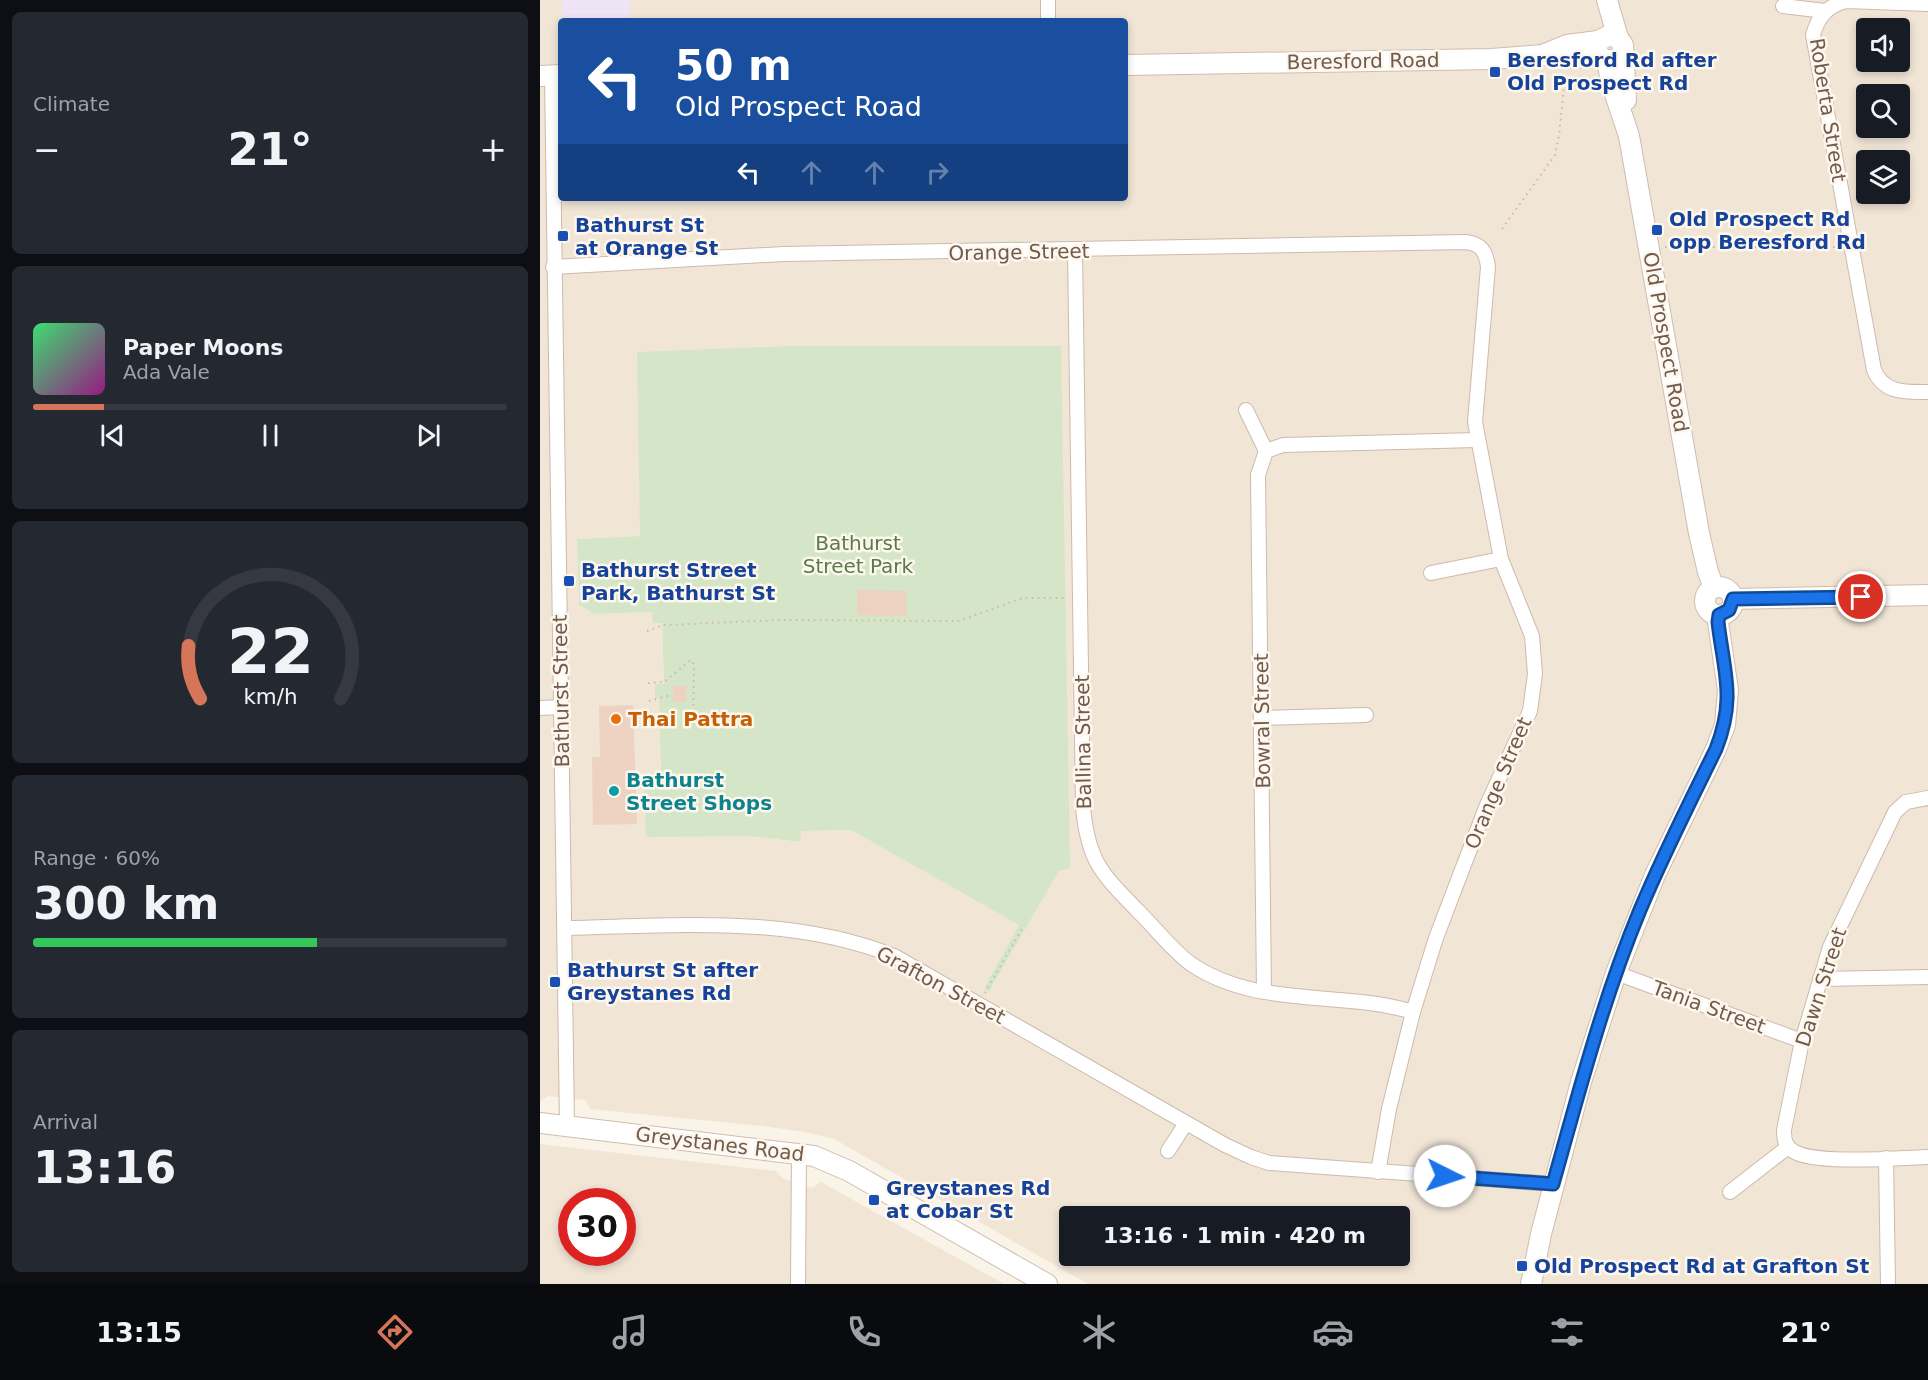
<!DOCTYPE html>
<html lang="en">
<head>
<meta charset="utf-8">
<style>
  :root { --surface:#171b24; --page:#242831; --text:#f1f3f6; --muted:#9ea1a6; --line:#363941; --accent:#d77559 }
  body { margin:0; font-family:"DejaVu Sans",sans-serif; background:var(--page); color:var(--text); height:100vh; display:flex; flex-direction:column; font-size:22px; white-space:nowrap }
  * { box-sizing:border-box; margin:0 }
  p { font-size:20px; color:var(--muted) }
  .icon { flex:none; width:33px; height:33px; fill:none; stroke:currentColor; stroke-width:2; stroke-linecap:round; stroke-linejoin:round }
  .map { position:relative; flex:1; overflow:hidden }
  .sheet { display:flex; flex-direction:column; gap:12px; padding:12px; background:#0d0f14; width:540px }
  .sheet>* { flex:none }
  .hud { position:absolute; left:18px; top:18px; width:570px; height:183px; border-radius:6px; box-shadow:0 3px 9px #0003; background:#1a4fa0; color:#fff; overflow:hidden }
  .controls { position:absolute; left:1316px; top:18px; display:grid; gap:12px }
  .controls a { display:grid; place-items:center; width:54px; height:54px; border-radius:6px; background:var(--surface); box-shadow:0 3px 9px #0003; font-size:30px }
  .speed { position:absolute; left:18px; top:1188px; display:flex; gap:12px; font-size:30px; font-weight:700; text-align:center }
  .speed>* { display:grid; place-content:center; width:78px; height:78px; border-radius:50%; background:var(--surface); box-shadow:0 3px 9px #0003; line-height:1 }
  .speed .limit { border:9px solid #d22; background:#fff; color:#111 }
  .pin { position:absolute; display:grid; place-items:center; width:51px; height:51px; color:#fff; margin:-26px; border:3px solid #fff; border-radius:50%; box-shadow:0 2px 6px #0007 }
  .me { position:absolute; width:66px; margin:-33px; rotate:94deg; stroke-linejoin:round; filter:drop-shadow(0 0 4px #0008) }
  .turn { display:flex; align-items:center; gap:21px; height:126px; padding:0 18px; font-size:27px }
  .turn .icon { width:78px; height:78px; stroke-width:2.5 }
  .turn b { display:block; font-size:42px; line-height:51px }
  .lanes { display:flex; align-items:center; height:57px; padding:0 18px; background:#0003; justify-content:center; gap:30px; direction:ltr }
  .lanes .off { opacity:.35 }
  .big { font-size:45px; font-weight:600; line-height:1.1 }
  .sheet .widget { flex:1; display:flex; flex-direction:column; justify-content:center; gap:9px; min-width:0; padding:0 21px; border-radius:9px; background:var(--page) }
  .sheet .dial { align-items:center; gap:0 }
  .dial svg { height:156px; overflow:visible; fill:none; stroke:var(--line); stroke-width:7; stroke-linecap:round; text-anchor:middle }
  .dial text { fill:var(--text); stroke:none }
  .song { display:flex; align-items:center; gap:18px }
  .cover { width:72px; height:72px; border-radius:9px; background:linear-gradient(135deg,hsl(140 70% 55%),hsl(310 70% 35%)) }
  .played { height:6px; border-radius:3px; background:linear-gradient(90deg,var(--accent) 15%,var(--line) 15%) }
  .keys { display:flex; justify-content:space-around; direction:ltr }
  .heat { display:flex; justify-content:space-between; align-items:center; font-size:33px; direction:ltr }
  .charge { height:9px; border-radius:4px; background:linear-gradient(90deg,#34c759 60%,var(--line) 0) }
  .trip { position:absolute; left:519px; top:1206px; width:351px; height:60px; border-radius:6px; background:var(--surface); box-shadow:0 3px 9px #0003; font-weight:600; line-height:60px; text-align:center }
  .tab-bar { display:flex; height:96px; justify-content:space-around; align-items:center; background:#090b0e; color:var(--muted) }
  .tab-bar .icon { width:42px; height:42px }
  .tab-bar .current { color:var(--accent) }
  .tab-bar b { font-size:27px; color:var(--text) }
  main { display:flex; flex:1; min-height:0 }
  .map>svg:first-child { display:block }
  .residential { fill:#f1e5d6; fill-rule:evenodd }
  .education { fill:#efe4f6 }
  .green { fill:#d4e6c7 }
  .building { fill:#edd2c1 }
  .lines { fill:none; stroke-linecap:round; stroke-linejoin:round }
  .street-casing { stroke:#cbbbae; stroke-width:16 }
  .secondary-casing { stroke:#cfbdaf; stroke-width:22 }
  .path { stroke:#d1b6a5; stroke-width:2; stroke-dasharray:1.5 4.5; stroke-linecap:butt }
  .street { stroke:#fff; stroke-width:14 }
  .secondary { stroke:#fff; stroke-width:20 }
  .route-casing { stroke:#114b97; stroke-width:15 }
  .route { stroke:#1a73e8; stroke-width:10 }
  .transit-dot { fill:#1a4fb4; stroke:#fdf7ed; stroke-width:2 }
  .food-dot { fill:#e8710a; stroke:#fdf7ed; stroke-width:2 }
  .culture-dot { fill:#0f9aa8; stroke:#fdf7ed; stroke-width:2 }
  .labels { text-anchor:middle; dominant-baseline:central; stroke-width:5; stroke-linejoin:round; paint-order:stroke }
  .transit-label { font-size:20px; font-weight:bold; fill:#164399; stroke:#fdf7ed; text-anchor:start }
  .street-label { font-size:20px; fill:#715a4e; stroke:#fdf7ed }
  .park-label { font-size:20px; fill:#597b4a; stroke:#fdf7ed }
  .food-label { font-size:20px; font-weight:bold; fill:#c56008; stroke:#fdf7ed; text-anchor:start }
  .culture-label { font-size:20px; font-weight:bold; fill:#0d838f; stroke:#fdf7ed; text-anchor:start }
</style>
</head>
<body>
<main>
<section class="sheet">
<div class="widget"><p>Climate</p>
<div class="heat"><a>−</a><b class="big">21°</b><a>+</a></div>
</div>
<div class="widget">
<div class="song"><i class="cover"></i><div><b>Paper Moons</b><p>Ada Vale</p></div></div>
<div class="played"></div>
<div class="keys"><svg class="icon" aria-label="previous" viewBox="0 0 24 24"><path d="M18 5L8 12l10 7zM5 5v14"/></svg><svg class="icon" aria-label="pause" viewBox="0 0 24 24"><path d="M8 5v14M16 5v14"/></svg><svg class="icon" aria-label="next" viewBox="0 0 24 24"><path d="M6 5l10 7-10 7zM19 5v14"/></svg></div>
</div>
<div class="widget dial"><svg viewBox="0 0 100 80">
<path d="M14 69A42 42 0 1 1 86 69"/>
<path d="M14 69A42 42 0 0 1 8 42" stroke="#d77559"/>
<text x="50" y="56" font-size="32" font-weight="700">22</text>
<text x="50" y="72" font-size="11">km/h</text>
</svg></div>
<div class="widget"><p>Range · 60%</p><b class="big">300 km</b><div class="charge"></div></div>
<div class="widget"><p>Arrival</p><b class="big">13:16</b></div>
</section>
<div class="map">
<svg width="1388" height="1284" viewBox="0 0 1388 1284">
  <rect width="100%" height="100%" fill="#faf3e7"/>
  <g class="residential">
    <path d="M0 0H22L21 198H585V21H90V0H1388V1284H548L294 1139 265 1132 223 1126 50 1109 45 1100 8 1096 0 1101ZM1326 28H1359V62H1326ZM1326 94H1359V128H1326ZM1326 160H1359V194H1326ZM100 536 519 871 450 991 444 987 479 925 311 830 260 831 259 842 208 836 104 774 121 773 119 698 115 697V685L124 684 122 623 112 612 55 614 39 605 37 539ZM530 1216H860V1256H530Z"/>
    <path d="M0 1144 236 1171 242 1178 272 1188 281 1182 464 1284H0ZM32 1202H82V1252H32Z"/>
  </g>
  <rect class="education" x="22" y="0" width="68" height="21"/>
  <path class="green" d="M251 346H521L530 868 519 871 449 992 444 988 479 925 311 830 261 831 260 842 208 836 106 837 104 774 121 773 119 698H115V684H124L122 623H113L112 612 55 614 39 605 37 539 100 536 97 352Z"/>
  <g class="building">
    <path d="M317 590 366 591V616L317 615Z"/>
    <path d="M133 686H146V702H132Z"/>
    <path d="M93 705 97 824 53 825 52 757H60L59 706Z"/>
  </g>
  <g class="lines">
    <g class="street-casing">
      <g id="street">
        <path d="M508 0V21"/>
        <path d="M1388 4 1306 1C1287 6 1278 17 1273 35L1334 370C1344 394 1366 392 1388 392"/>
        <path d="M1243 6 1285 11"/>
        <path d="M12 76 27 1126"/>
        <path d="M535 251 543 807C548 862 562 874 599 912 616 929 632 950 651 964 717 1009 800 990 873 1012"/>
        <path d="M13 267 243 254 926 242C941 244 946 251 948 267L935 422 961 559 992 636 995 674 990 711 947 805 920 875 896 938 873 1012 849 1109 838 1172"/>
        <path d="M706 410 726 451"/>
        <path d="M891 573 961 559"/>
        <path d="M0 708 22 707"/>
        <path d="M722 718 826 715"/>
        <path d="M1388 798 1366 802 1355 812 1290 947 1262 1041 1244 1130C1244 1139 1245 1146 1253 1151 1274 1165 1359 1158 1388 1157"/>
        <path d="M24 928C134 926 252 914 356 957L685 1145 711 1157 729 1163 1013 1184"/>
        <path d="M1076 973 1262 1041"/>
        <path d="M1280 979 1388 977"/>
        <path d="M724 992 718 475 726 451 743 445 937 440"/>
        <path d="M628 1151 646 1123"/>
        <path d="M1346 1158 1348 1284"/>
        <path d="M1190 1192 1248 1147"/>
        <path d="M258 1284 259 1152"/>
      </g>
    </g>
    <g class="secondary-casing">
      <g id="secondary">
        <path d="M1067 0 1078 38"/>
        <path d="M1005 54 1027 45 1058 41"/>
        <path d="M1082 54 1076 60H1063L1056 50 1058 41 1070 35 1078 38 1083 45 1086 100"/>
        <path d="M1067 62 1072 85 1089 136 1159 533 1168 572 1174 588"/>
        <path d="M585 65 952 59 1003 55 1027 58 1060 57"/>
        <path d="M0 76 21 75"/>
        <circle cx="1179" cy="601" r="14"/>
        <path d="M1193 599 1388 595"/>
        <path d="M0 1123 274 1156 309 1171 507 1284"/>
        <path d="M991 1284 1001 1234 1041 1082 1076 973 1115 875 1176 749 1185 725 1188 690 1178 622 1179 615"/>
      </g>
    </g>
    <g class="path">
      <path d="M962 229 1015 155 1019 136 1025 76"/>
      <path d="M1125 247H1297"/>
      <path d="M107 631 123 625 241 620 419 621 482 598H526"/>
      <path d="M108 683 124 682 151 660 154 665 153 727"/>
      <path d="M109 701 131 695"/>
      <path d="M445 993 484 925"/>
    </g>
    <use href="#street" class="street"/>
    <use href="#secondary" class="secondary"/>
  </g>
  <g class="lines">
    <g class="route-casing">
      <path id="route" d="M905 1176 1013 1184C1039 1092 1063 999 1100 910 1123 855 1150 802 1176 749 1196 698 1184 673 1178 622L1179 615 1189 610 1193 599 1321 597"/>
    </g>
    <use href="#route" class="route"/>
  </g>
  <g class="transit-dot">
    <rect x="949" y="66" width="12" height="12" rx="3"/>
    <rect x="1111" y="224" width="12" height="12" rx="3"/>
    <rect x="17" y="230" width="12" height="12" rx="3"/>
    <rect x="23" y="575" width="12" height="12" rx="3"/>
    <rect x="9" y="976" width="12" height="12" rx="3"/>
    <rect x="328" y="1194" width="12" height="12" rx="3"/>
    <rect x="976" y="1260" width="12" height="12" rx="3"/>
  </g>
  <circle class="food-dot" cx="76" cy="719" r="6"/>
  <circle class="culture-dot" cx="74" cy="791" r="6"/>
  <g class="labels">
    <g class="transit-label">
      <text x="967" y="60">Beresford Rd after<tspan x="967" dy="23">Old Prospect Rd</tspan></text>
      <text x="1129" y="219">Old Prospect Rd<tspan x="1129" dy="23">opp Beresford Rd</tspan></text>
      <text x="35" y="225">Bathurst St<tspan x="35" dy="23">at Orange St</tspan></text>
      <text x="41" y="570">Bathurst Street<tspan x="41" dy="23">Park, Bathurst St</tspan></text>
      <text x="27" y="970">Bathurst St after<tspan x="27" dy="23">Greystanes Rd</tspan></text>
      <text x="346" y="1188">Greystanes Rd<tspan x="346" dy="23">at Cobar St</tspan></text>
      <text x="994" y="1266">Old Prospect Rd at Grafton St</text>
    </g>
    <g class="street-label">
      <text transform="translate(823 61) rotate(-1)">Beresford Road</text>
      <text transform="translate(1288 110) rotate(81)">Roberta Street</text>
      <text transform="translate(479 252) rotate(-1)">Orange Street</text>
      <text transform="translate(1126 342) rotate(80)">Old Prospect Road</text>
      <text transform="translate(21 691) rotate(-91)">Bathurst Street</text>
      <text transform="translate(722 721) rotate(-91)">Bowral Street</text>
      <text transform="translate(543 742) rotate(-91)">Ballina Street</text>
      <text transform="translate(958 783) rotate(-67)">Orange Street</text>
      <text transform="translate(401 985) rotate(28)">Grafton Street</text>
      <text transform="translate(1281 987) rotate(-72)">Dawn Street</text>
      <text transform="translate(1169 1007) rotate(20)">Tania Street</text>
      <text transform="translate(180 1144) rotate(7)">Greystanes Road</text>
    </g>
    <g class="park-label">
      <text x="318" y="543">Bathurst<tspan x="318" dy="23">Street Park</tspan></text>
    </g>
    <g class="food-label">
      <text x="88" y="719">Thai Pattra</text>
    </g>
    <g class="culture-label">
      <text x="86" y="780">Bathurst<tspan x="86" dy="23">Street Shops</tspan></text>
    </g>
  </g>
</svg>
<div class="controls">
<a><svg class="icon" aria-label="sound" viewBox="0 0 24 24"><path d="M4 9h4l5-4v14l-5-4H4zM17 9q2 3 0 6"/></svg></a>
<a><svg class="icon" aria-label="search" viewBox="0 0 24 24"><circle cx="10" cy="10" r="6"/><path d="M15 15l6 6"/></svg></a>
<a><svg class="icon" aria-label="layers" viewBox="0 0 24 24"><path d="M12 4l9 5-9 5-9-5zM3 14l9 5 9-5"/></svg></a>
</div>
<div class="speed"><div class="limit">30</div></div>
<div class="pin" style="left:1321px;top:597px;background:#d93025"><svg class="icon" aria-label="arrive" viewBox="0 0 24 24"><path d="M6 21V4h12l-3 4 3 4H6"/></svg></div>
<svg class="me" style="left:905px;top:1176px" viewBox="-20 -20 40 40"><circle r="19" fill="#fff"/><path d="M0-13L10 11 0 6-10 11z" fill="#1a73e8"/></svg>
<div class="trip">13:16 · 1 min · 420 m</div>
<div class="hud">
<div class="turn"><svg class="icon" aria-label="left" viewBox="0 0 24 24"><path d="M17 20v-9H6M10 6l-5 5 5 5"/></svg><div><b>50 m</b>Old Prospect Road</div></div>
<div class="lanes"><svg class="icon" aria-label="left" viewBox="0 0 24 24"><path d="M17 20v-9H6M10 6l-5 5 5 5"/></svg><svg class="icon off" aria-label="ahead" viewBox="0 0 24 24"><path d="M12 20V5M6 11l6-6 6 6"/></svg><svg class="icon off" aria-label="ahead" viewBox="0 0 24 24"><path d="M12 20V5M6 11l6-6 6 6"/></svg><svg class="icon off" aria-label="right" viewBox="0 0 24 24"><path d="M7 20v-9h11M14 6l5 5-5 5"/></svg></div>
</div>
</div>
</main>
<nav class="tab-bar">
<b>13:15</b>
<svg class="icon current" aria-label="directions" viewBox="0 0 24 24"><path d="M12 3l9 9-9 9-9-9zM9 14v-3h6M13 9l2 2-2 2"/></svg>
<svg class="icon" aria-label="music" viewBox="0 0 24 24"><path d="M9 18V5l10-2v13"/><circle cx="6" cy="18" r="3"/><circle cx="16" cy="16" r="3"/></svg>
<svg class="icon" aria-label="phone" viewBox="0 0 24 24"><path d="M5 4h4l2 5-3 2q2 4 5 5l2-3 5 2v4C11 20 4 13 5 4z"/></svg>
<svg class="icon" aria-label="climate" viewBox="0 0 24 24"><path d="M12 3v18M4 7l16 10M4 17L20 7"/></svg>
<svg class="icon" aria-label="car" viewBox="0 0 24 24"><path d="M5 17H2v-5l4-1 3-4h7l3 4 3 1v5h-3M9 17h6M6 11h13"/><circle cx="7" cy="17" r="2"/><circle cx="17" cy="17" r="2"/></svg>
<svg class="icon" aria-label="filters" viewBox="0 0 24 24"><path d="M4 7h16M4 17h16"/><circle cx="9" cy="7" r="2"/><circle cx="15" cy="17" r="2"/></svg>
<b>21°</b>
</nav>
</body>
</html>
